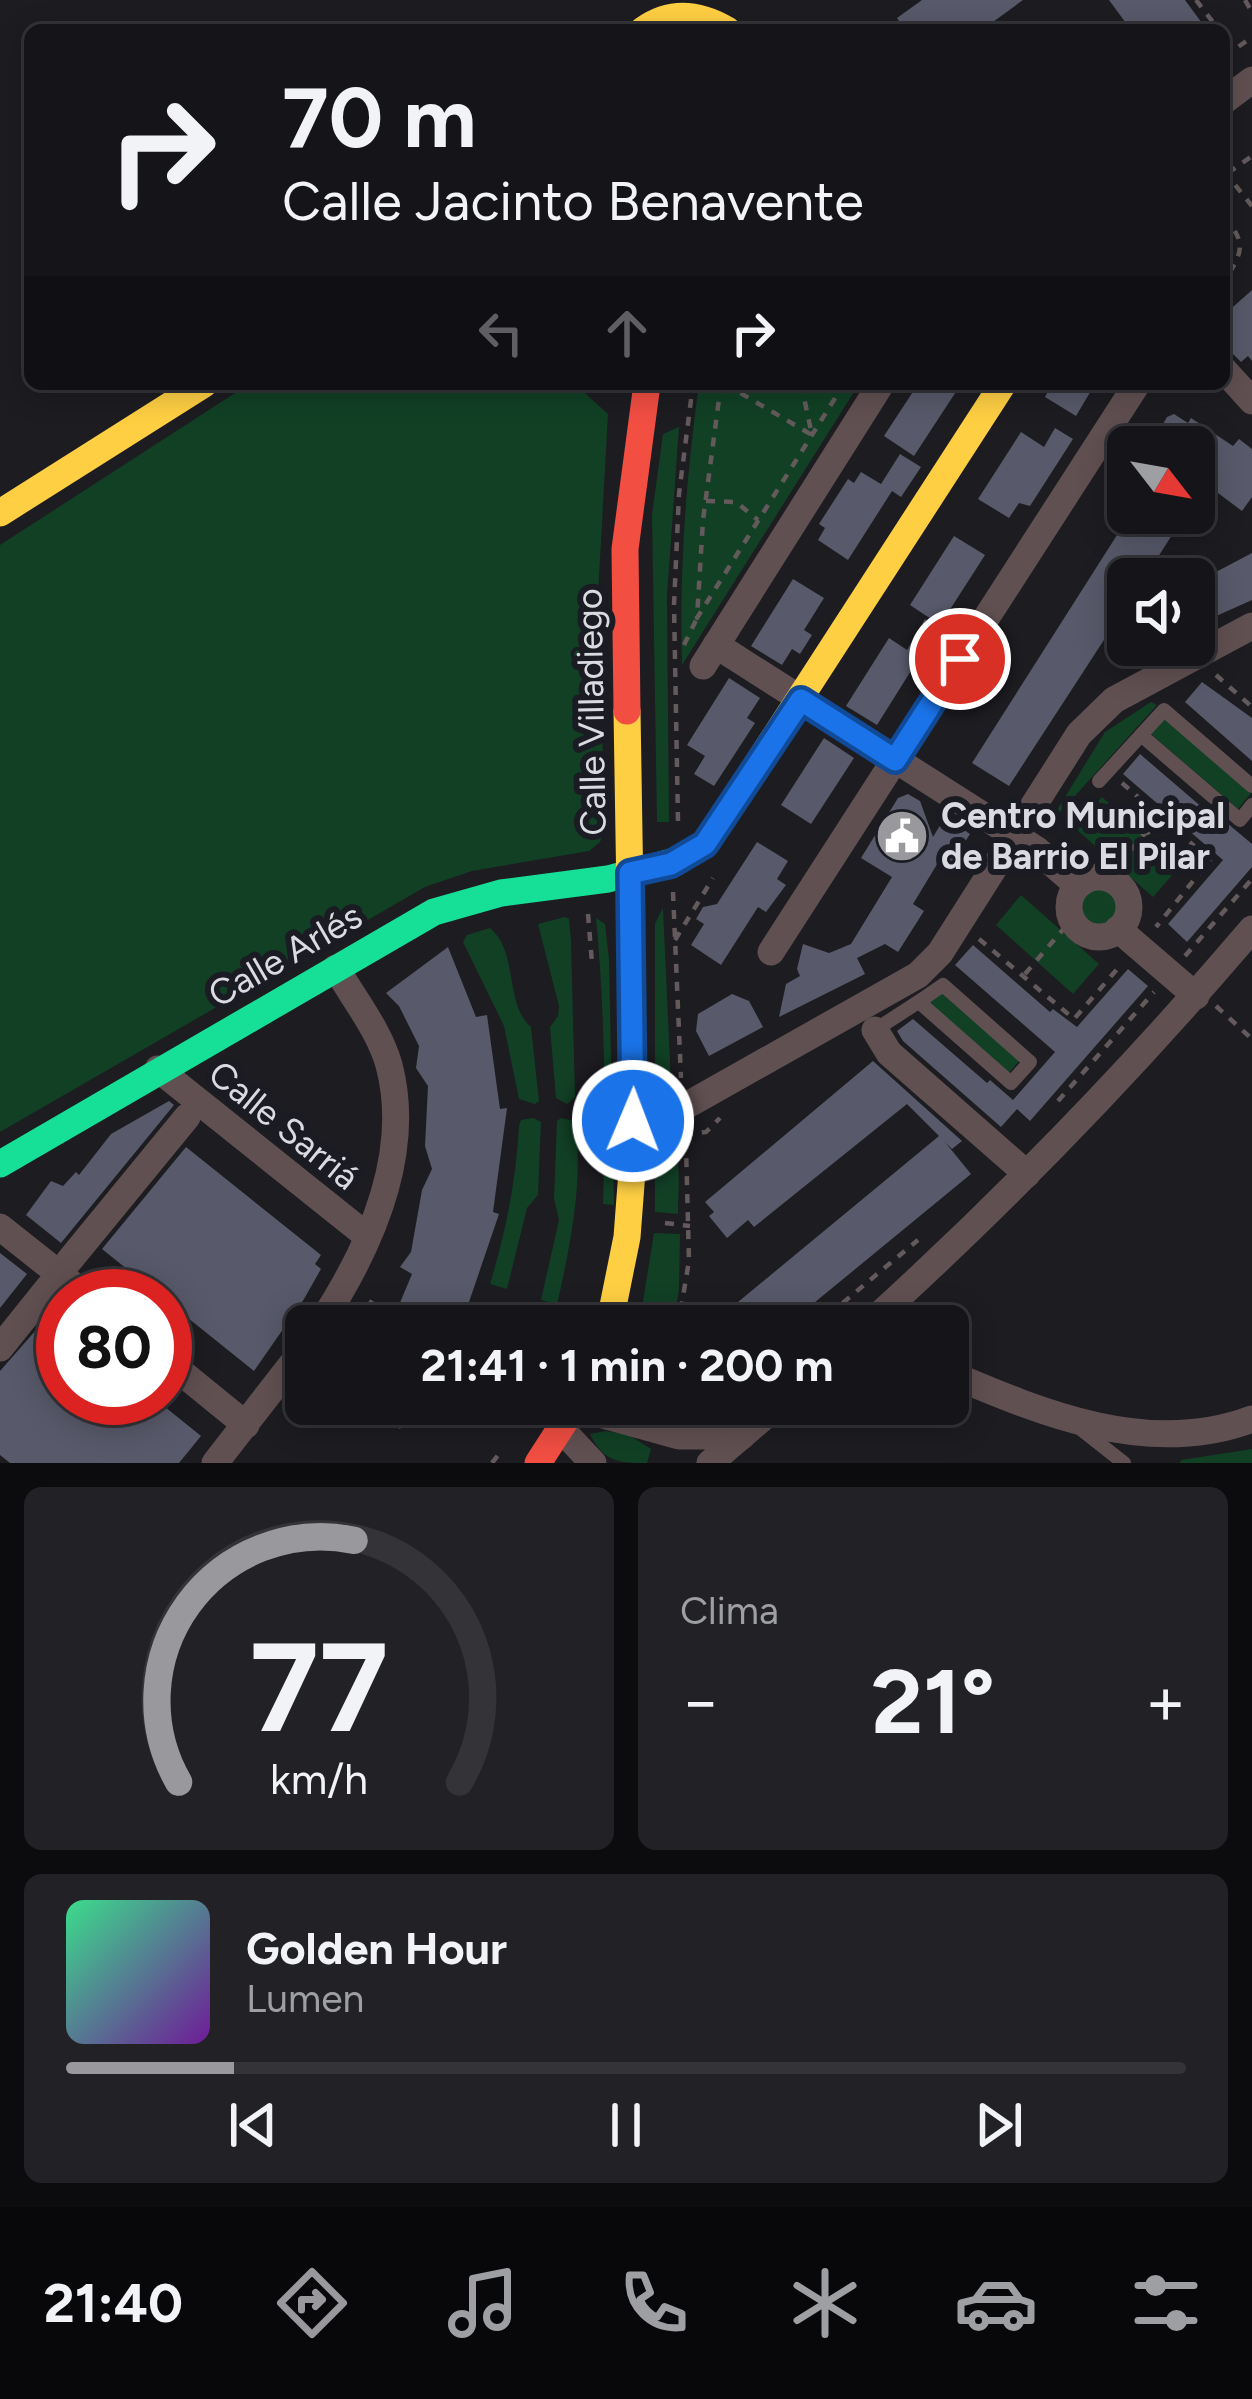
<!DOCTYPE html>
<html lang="es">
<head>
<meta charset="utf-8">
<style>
  :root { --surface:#151519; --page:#222226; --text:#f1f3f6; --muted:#9d9fa2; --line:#343438; --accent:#98989d }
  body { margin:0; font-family:Figtree,sans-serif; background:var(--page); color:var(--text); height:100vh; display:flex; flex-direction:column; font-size:45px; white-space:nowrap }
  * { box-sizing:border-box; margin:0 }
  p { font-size:39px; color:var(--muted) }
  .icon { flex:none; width:66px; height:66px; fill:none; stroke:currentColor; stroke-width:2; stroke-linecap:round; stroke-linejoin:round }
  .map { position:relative; height:1463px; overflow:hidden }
  .panel { display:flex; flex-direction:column; gap:24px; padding:24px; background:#0c0c0e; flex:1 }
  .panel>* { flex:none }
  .top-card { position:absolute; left:24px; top:24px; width:1206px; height:366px; border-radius:18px; box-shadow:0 6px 30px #0003,0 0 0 3px var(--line); background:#151519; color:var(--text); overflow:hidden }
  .needle { width:78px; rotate:121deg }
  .controls { position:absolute; left:1107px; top:426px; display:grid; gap:24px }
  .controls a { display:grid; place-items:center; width:108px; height:108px; border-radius:18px; background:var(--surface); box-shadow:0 6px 30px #0003,0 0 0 3px var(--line); font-size:60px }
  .speed { position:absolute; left:36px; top:1269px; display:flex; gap:24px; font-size:60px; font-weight:700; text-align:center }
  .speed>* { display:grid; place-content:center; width:156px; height:156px; border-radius:50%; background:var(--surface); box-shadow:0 6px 30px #0003,0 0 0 3px var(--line); line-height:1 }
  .speed .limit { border:18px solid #d22; background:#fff; color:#111 }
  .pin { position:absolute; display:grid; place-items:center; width:102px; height:102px; color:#fff; margin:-51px; border:6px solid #fff; border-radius:50%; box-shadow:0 3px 12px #0007 }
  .me { position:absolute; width:132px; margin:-66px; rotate:1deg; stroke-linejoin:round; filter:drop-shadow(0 0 9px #0008) }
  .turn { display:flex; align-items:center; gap:42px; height:252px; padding:0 60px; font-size:54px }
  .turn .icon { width:156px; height:156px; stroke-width:2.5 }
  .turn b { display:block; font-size:84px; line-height:102px }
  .lanes { display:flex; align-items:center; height:114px; padding:0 60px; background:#0003; justify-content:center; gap:60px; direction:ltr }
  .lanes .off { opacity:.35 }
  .big { font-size:90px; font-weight:700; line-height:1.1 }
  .panel .card { flex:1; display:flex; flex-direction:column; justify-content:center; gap:18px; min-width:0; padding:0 42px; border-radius:18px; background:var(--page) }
  .panel .dial { align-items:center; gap:0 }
  .dial svg { height:312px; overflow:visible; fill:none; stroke:var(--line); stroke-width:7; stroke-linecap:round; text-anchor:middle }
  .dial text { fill:var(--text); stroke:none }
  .song { display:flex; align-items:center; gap:36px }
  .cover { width:144px; height:144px; border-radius:18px; background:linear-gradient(135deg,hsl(150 70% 55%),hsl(280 70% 35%)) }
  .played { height:12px; border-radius:6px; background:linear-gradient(90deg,var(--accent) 15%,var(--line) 15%) }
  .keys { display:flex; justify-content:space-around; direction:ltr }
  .heat { display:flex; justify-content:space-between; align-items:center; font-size:66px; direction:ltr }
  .panel .tiles { flex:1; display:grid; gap:24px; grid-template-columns:1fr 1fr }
  .card:last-child { grid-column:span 2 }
  .trip { position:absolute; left:285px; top:1305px; width:684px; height:120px; border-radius:18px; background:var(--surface); box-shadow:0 6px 30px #0003,0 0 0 3px var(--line); font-weight:700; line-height:120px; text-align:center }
  .tab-bar { display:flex; height:192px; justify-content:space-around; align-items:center; background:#08080a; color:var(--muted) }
  .tab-bar .icon { width:84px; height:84px }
  .tab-bar .selected { color:var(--accent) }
  .tab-bar b { font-size:54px; color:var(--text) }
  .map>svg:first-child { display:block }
  .green { fill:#114025 }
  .building { fill:#58596a }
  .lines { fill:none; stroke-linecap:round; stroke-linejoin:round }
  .path { stroke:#645a5c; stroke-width:4.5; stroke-dasharray:9 9; stroke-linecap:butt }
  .lane { stroke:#615052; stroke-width:14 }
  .street { stroke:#615052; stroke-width:27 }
  .fast { stroke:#16e098; stroke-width:27 }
  .slow { stroke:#ffcf43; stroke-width:27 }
  .jam { stroke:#f24e42; stroke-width:27 }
  .route-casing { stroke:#114b97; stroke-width:30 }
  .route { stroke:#1a73e8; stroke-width:21 }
  .labels { text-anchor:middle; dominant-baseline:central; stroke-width:12; stroke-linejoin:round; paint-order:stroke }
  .street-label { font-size:36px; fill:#dadbe0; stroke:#1a1b23 }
  .poi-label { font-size:36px; font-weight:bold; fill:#dadbe0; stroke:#1a1b23; text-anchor:start }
</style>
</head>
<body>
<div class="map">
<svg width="1252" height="1463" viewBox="0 0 1252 1463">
  <rect width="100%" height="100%" fill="#1c1c21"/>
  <g class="green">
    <path d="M249 384H575L608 414 598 595 605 830 600 842 589 851 472 871 425 887 0 1132V545Z"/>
    <path d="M699 384H859L682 665C679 570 686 478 699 384Z"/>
    <path d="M679 427 667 596 669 822H657L652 515 663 434Z"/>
    <path d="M1151 702 1157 705 1046 828 1105 732Z"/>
    <path d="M1164 718 1251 793 1238 809 1151 734Z"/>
    <path d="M1102 797 1180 866 1153 897 1075 828Z"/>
    <circle cx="1099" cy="906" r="18"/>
    <path d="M1021 895 1099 964 1073 994 996 925Z"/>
    <path d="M663 908 671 1083C656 1123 667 1113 675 1146 681 1167 678 1192 678 1214L655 1212V924Z"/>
    <path d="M565 917 569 919 571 941 575 1097 567 1104 556 1098 550 1027 558 1016 559 1006 538 924Z"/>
    <path d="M596 918 605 924 609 959 614 1205 603 1204C606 1108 605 1014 596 918Z"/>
    <path d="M490 928C519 952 504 1004 531 1027L539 1101 535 1104 519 1099 504 1026 463 942 467 935Z"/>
    <path d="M943 993 1020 1060 1009 1073 929 1003Z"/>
    <path d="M533 1118 541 1122 538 1195 527 1208 507 1289 490 1284C506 1231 516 1181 519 1126L521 1120Z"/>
    <path d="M561 1118 575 1121C584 1181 570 1246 557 1305L541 1300 559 1220 554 1199 557 1121Z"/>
    <path d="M654 1233 680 1234 679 1289 673 1326H639Z"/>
    <path d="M668 1404H698L714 1423 702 1425 666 1413Z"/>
    <path d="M606 1431 629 1435 651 1449 647 1463C619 1463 603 1462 590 1434Z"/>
    <path d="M1252 1449V1463H1180L1181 1460Z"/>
  </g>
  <g class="building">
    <path d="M922 0H1023L982 30H905L897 18Z"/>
    <path d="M1109 0H1185L1207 30H1131Z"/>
    <path d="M1252 290V361L1248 356 1241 362 1225 346 1233 338 1224 328V315Z"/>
    <path d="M918 384H961L914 456 884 436Z"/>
    <path d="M1052 384H1095L1076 416 1045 397Z"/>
    <path d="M1174 414 1188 423 1191 418 1233 446 1239 439 1252 449V497L1242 511 1194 475V447H1150L1167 417Z"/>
    <path d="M1055 428 1073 439 1030 506 1019 503 1009 518 978 499 1021 432 1044 447Z"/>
    <path d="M900 454 921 467 901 497 892 491 848 560 818 540 825 528 819 524 848 479 854 483 861 472 881 484Z"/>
    <path d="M1131 513H1186L1144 579H1128V603L1009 786 972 763Z"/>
    <path d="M954 536 985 555 940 625 910 605Z"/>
    <path d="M1252 553V600L1214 617 1195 583Z"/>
    <path d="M793 579 824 598 804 630 812 635 800 654 792 649 782 665 751 646Z"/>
    <path d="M925 619 949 634 929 664 919 658 877 725 846 706 889 638 907 650Z"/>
    <path d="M729 678 760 698 747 718 755 723 714 786 694 774 705 756 687 745Z"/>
    <path d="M1202 682 1252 718V761L1185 702Z"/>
    <path d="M824 738 854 758 811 824 781 805Z"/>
    <path d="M1140 754 1218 821 1221 818 1252 844V867L1187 942 1168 924 1223 860 1123 774Z"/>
    <path d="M908 794 920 801 933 837 945 817 970 834 949 867 939 861 913 904 924 911 898 952 885 944 857 958 865 974 779 1017 786 984 800 976 797 969 803 944 829 953 851 944 892 877 861 858 898 798Z"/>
    <path d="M757 842 788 861 777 879 786 885 766 912 758 907 721 965 691 945 704 924 696 919 703 907 717 904Z"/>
    <path d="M973 945 1050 1012 1053 1009 1077 1027 1128 969 1148 986 1030 1121 1017 1109 1001 1127 903 1041 897 1031 913 1019 987 1083 990 1080 1013 1100 1055 1052 955 965Z"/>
    <path d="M448 947 476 1017 487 1015 500 1109 507 1108 493 1212 499 1214 468 1305 480 1326H385L399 1305 412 1274 400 1267 411 1252 422 1190 432 1169 425 1146 428 1086 416 1068 419 1046 399 1006 386 993Z"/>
    <path d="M732 994 749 1001 763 1027 709 1056 696 1031 698 1014Z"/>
    <path d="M873 1061 962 1141 952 1149 945 1142 971 1174 786 1326H709L939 1136 907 1104 754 1227 748 1220 727 1238 709 1216 714 1212 705 1202Z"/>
    <path d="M169 1101 174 1105 61 1243 26 1215 51 1181 63 1186 76 1172 79 1175 111 1134Z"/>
    <path d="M186 1147 321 1255 315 1264 321 1269 304 1299 254 1371 102 1249Z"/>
    <path d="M0 1253 27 1274 0 1308Z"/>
    <path d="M50 1314 63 1325V1398H154L201 1436 179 1463H10L0 1455V1371Z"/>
    <path d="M364 1404H417L400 1429Z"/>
  </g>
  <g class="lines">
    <g class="path">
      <path d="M1196 0 1219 30"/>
      <path d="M1245 0 1252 12"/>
      <path d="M1224 37 1234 50"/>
      <path d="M1224 57 1252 37"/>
      <path d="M1224 171 1252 206"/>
      <path d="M1228 173 1252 156"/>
      <path d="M1224 216C1248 245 1242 252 1224 282"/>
      <path d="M721 384 703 520 697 618 844 384"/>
      <path d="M725 384 812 435"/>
      <path d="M801 384 812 435"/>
      <path d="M706 501 736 502 758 520"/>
      <path d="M684 645 697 618"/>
      <path d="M1216 675 1252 707"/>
      <path d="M1122 783 1210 860 1156 927"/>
      <path d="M678 821 674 605 679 494 693 384"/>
      <path d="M1108 878 1144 834 1155 830"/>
      <path d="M673 892 681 1078"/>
      <path d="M588 914 592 963"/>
      <path d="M979 939 1074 1019 1119 967"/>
      <path d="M675 940 713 878"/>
      <path d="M1185 956 1252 879"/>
      <path d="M1025 974 1072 919"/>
      <path d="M1216 1006 1252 1039"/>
      <path d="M1058 1101 1154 992"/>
      <path d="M675 1126 684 1135 686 1147 689 1261 678 1326"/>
      <path d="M684 1135 706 1132 720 1118"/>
      <path d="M665 1223 690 1226"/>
      <path d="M369 1301 405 1326"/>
      <path d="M500 1326 516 1302"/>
      <path d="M815 1326 918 1240"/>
      <path d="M358 1404 383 1423"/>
      <path d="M489 1404 513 1420"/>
      <path d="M492 1463 503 1449"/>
    </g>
    <g class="lane">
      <path d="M1141 735 1240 820 1252 805"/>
      <path d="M1099 781 1164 710 1252 786"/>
      <path d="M919 1002 1011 1083 1030 1062 943 985 927 996"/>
      <path d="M875 1030 926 997"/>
      <path d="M1082 1430 1124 1463"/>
    </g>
    <g class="street">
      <path d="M1224 101 1252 80"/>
      <path d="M1224 370 1252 401"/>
      <path d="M716 645 1037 850 1077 885"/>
      <path d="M703 666 881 384"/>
      <circle cx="1099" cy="907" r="30"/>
      <path d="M1118 929 1196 996"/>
      <path d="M771 952 1137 384"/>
      <path d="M875 1030 889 1053 1027 1174"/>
      <path d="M158 1069 367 1236"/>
      <path d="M691 1103 918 975 940 953 1079 734 1114 700 1252 626"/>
      <path d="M0 1227 87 1296"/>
      <path d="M69 1261 187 1117"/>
      <path d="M319 1326C368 1252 413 1156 389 1065 379 1030 354 999 336 968"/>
      <path d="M867 1326C1004 1202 1132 1070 1252 929"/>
      <path d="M0 1348 49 1287"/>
      <path d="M165 1359 246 1425"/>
      <path d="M948 1373C1042 1413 1149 1458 1252 1419"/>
      <path d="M574 1407 679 1436H742"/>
      <path d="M562 1430 593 1463"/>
      <path d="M215 1463 306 1346"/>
      <path d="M710 1463 779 1404"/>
    </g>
    <path class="fast" d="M0 1164 434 912 501 893 608 879 675 861 705 844 752 772"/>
    <g class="slow">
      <path d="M643 30C671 10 698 13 727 30"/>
      <path d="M0 513 204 384"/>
      <path d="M752 772 1003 384"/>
      <path d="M609 1326 627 1237 634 1145 627 711"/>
    </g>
    <g class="jam">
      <path d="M627 711 625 549 647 384"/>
      <path d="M538 1463 576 1404"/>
    </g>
  </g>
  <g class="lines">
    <g class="route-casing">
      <path id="route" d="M633 1121 630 873 671 864 705 844 801 700 895 760 960 659"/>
    </g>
    <use href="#route" class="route"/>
  </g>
  <defs>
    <g id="civic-disc" transform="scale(2.7)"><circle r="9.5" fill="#98989d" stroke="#1a1b23"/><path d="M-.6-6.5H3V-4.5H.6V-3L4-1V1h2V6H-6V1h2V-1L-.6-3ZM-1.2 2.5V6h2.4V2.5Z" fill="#fff"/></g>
  </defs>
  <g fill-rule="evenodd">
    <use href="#civic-disc" x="902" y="836"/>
  </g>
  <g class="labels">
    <g class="street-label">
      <text transform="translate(591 712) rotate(-91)">Calle Villadiego</text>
      <text transform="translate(285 955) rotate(-30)">Calle Arlés</text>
      <text transform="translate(284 1125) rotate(39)">Calle Sarriá</text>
    </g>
    <g class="poi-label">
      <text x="941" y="815">Centro Municipal<tspan x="941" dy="41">de Barrio El Pilar</tspan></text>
    </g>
  </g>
</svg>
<div class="controls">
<a><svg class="needle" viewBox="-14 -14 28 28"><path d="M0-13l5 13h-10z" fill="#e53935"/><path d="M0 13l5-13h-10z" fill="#9d9fa2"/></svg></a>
<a><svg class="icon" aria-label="sound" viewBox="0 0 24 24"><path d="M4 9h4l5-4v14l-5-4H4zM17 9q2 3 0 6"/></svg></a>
</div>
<div class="speed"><div class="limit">80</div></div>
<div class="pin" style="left:960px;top:659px;background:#d93025"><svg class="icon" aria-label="arrive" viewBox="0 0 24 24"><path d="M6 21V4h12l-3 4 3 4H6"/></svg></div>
<svg class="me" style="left:633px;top:1121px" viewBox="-20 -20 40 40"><circle r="17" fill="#1a73e8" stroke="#fff" stroke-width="3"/><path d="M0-11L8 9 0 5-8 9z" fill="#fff"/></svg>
<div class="trip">21:41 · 1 min · 200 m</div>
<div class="top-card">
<div class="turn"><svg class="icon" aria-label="right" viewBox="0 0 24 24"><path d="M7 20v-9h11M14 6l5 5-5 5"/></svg><div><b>70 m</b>Calle Jacinto Benavente</div></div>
<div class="lanes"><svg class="icon off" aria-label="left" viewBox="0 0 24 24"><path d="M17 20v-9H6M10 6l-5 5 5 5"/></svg><svg class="icon off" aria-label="ahead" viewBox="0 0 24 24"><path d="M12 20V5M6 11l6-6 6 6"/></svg><svg class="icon" aria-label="right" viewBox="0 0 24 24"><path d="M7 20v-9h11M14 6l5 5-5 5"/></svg></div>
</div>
</div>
<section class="panel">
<div class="tiles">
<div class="card dial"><svg viewBox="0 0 100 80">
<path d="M14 69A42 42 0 1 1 86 69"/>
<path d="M14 69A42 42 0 0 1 59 7" stroke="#98989d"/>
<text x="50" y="56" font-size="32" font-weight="700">77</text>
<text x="50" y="72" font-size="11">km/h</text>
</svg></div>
<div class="card"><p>Clima</p>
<div class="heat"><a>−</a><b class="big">21°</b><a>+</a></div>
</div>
<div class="card">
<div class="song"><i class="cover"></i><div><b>Golden Hour</b><p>Lumen</p></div></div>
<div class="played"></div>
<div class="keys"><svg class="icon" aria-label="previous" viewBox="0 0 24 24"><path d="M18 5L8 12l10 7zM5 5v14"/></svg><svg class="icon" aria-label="pause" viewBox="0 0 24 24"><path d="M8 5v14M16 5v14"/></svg><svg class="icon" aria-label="next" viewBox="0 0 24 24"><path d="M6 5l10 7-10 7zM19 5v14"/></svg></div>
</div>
</div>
</section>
<nav class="tab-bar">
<b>21:40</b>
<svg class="icon selected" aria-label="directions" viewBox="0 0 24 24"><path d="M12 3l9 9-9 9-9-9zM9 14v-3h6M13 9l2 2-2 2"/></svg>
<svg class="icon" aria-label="music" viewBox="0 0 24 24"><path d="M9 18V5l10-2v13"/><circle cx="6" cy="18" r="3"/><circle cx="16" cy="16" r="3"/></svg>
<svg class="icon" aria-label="phone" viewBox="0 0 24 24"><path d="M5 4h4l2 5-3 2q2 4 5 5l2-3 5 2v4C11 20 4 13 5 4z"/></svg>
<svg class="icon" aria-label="climate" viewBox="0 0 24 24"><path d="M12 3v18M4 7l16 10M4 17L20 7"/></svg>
<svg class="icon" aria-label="car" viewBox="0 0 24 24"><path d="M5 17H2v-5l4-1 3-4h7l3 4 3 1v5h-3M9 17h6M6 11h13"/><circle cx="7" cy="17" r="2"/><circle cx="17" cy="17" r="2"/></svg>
<svg class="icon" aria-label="filters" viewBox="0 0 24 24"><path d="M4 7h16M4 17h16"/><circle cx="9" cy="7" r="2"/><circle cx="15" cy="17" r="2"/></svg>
</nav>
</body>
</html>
